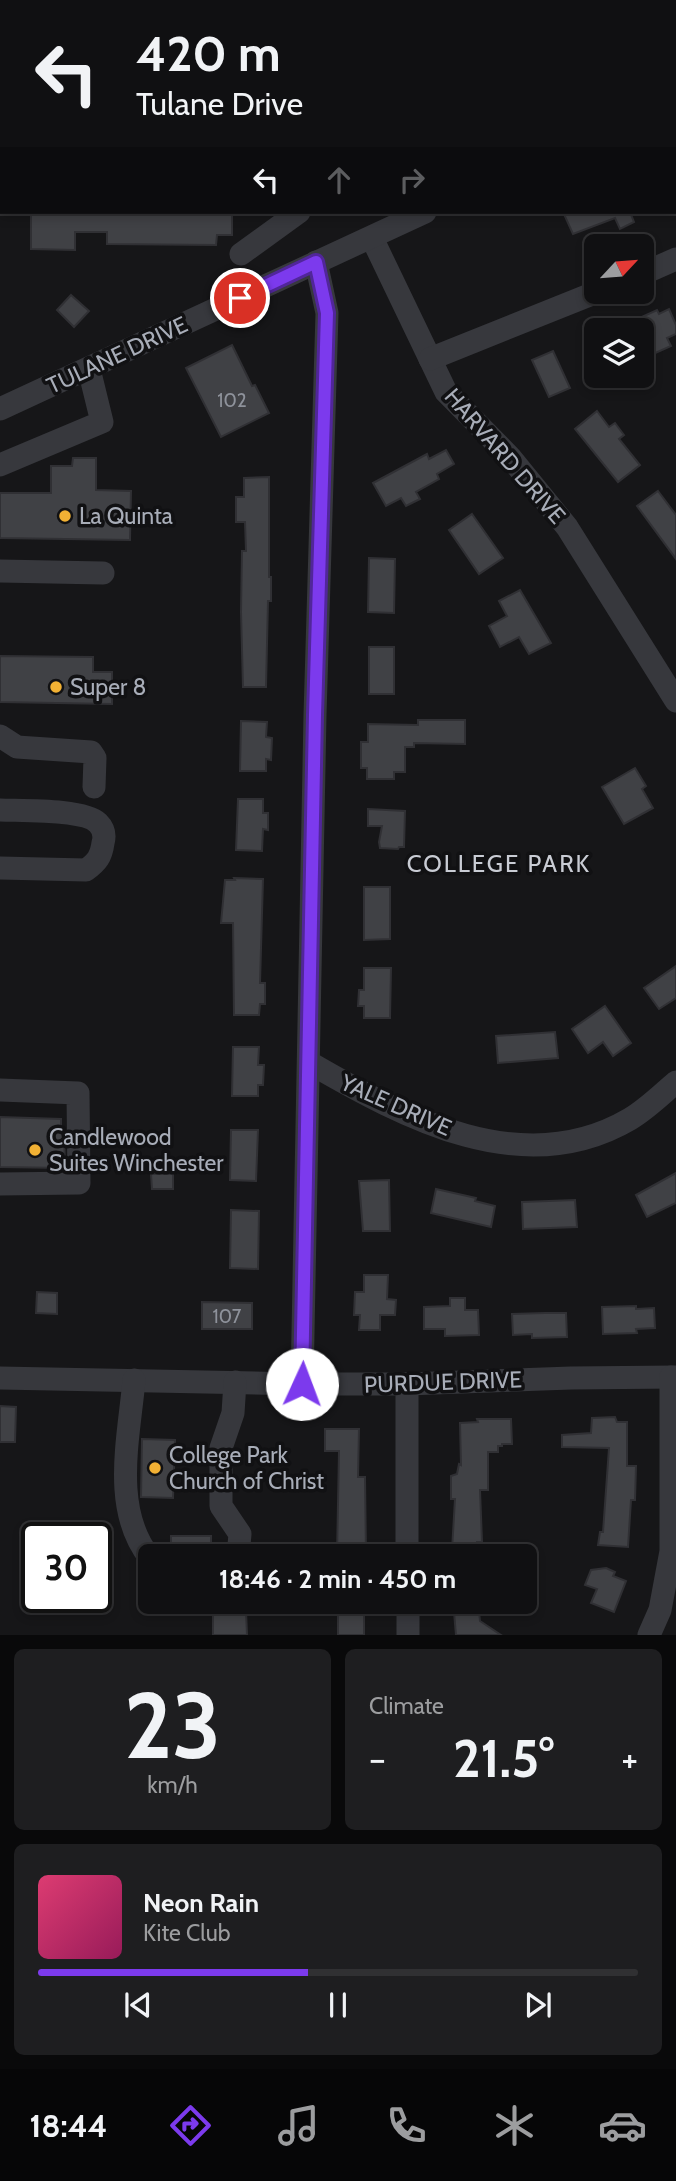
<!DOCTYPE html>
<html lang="en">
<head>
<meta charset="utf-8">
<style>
  :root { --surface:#101012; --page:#1e1e20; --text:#f1f3f6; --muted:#9c9d9f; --line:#303032; --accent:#7c3aed }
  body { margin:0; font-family:Cabin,sans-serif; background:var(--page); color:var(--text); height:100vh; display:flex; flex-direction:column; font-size:26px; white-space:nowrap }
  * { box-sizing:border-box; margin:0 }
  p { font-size:23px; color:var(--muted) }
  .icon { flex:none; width:38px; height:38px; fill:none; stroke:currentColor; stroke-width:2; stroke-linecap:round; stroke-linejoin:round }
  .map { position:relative; height:1635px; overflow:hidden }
  .drawer { display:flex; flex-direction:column; gap:14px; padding:14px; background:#09090a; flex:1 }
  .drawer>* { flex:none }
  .banner { position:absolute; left:0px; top:0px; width:677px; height:214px; box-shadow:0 4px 10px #0003,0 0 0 2px var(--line); background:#101012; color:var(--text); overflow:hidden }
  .needle { width:46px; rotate:64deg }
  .controls { position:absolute; left:584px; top:234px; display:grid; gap:14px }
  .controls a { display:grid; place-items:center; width:70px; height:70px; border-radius:10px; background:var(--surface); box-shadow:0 4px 10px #0003,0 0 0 2px var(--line); font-size:35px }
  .speed { position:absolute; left:21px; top:1522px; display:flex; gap:14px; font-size:35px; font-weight:700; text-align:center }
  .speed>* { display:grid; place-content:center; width:91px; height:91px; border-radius:50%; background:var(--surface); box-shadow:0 4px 10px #0003,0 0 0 2px var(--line); line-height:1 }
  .speed .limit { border:4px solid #111; border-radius:10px; background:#fff; color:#111 }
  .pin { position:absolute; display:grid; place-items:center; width:60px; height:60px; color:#fff; margin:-30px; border:4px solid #fff; border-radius:50%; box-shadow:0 2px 7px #0007 }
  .me { position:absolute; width:77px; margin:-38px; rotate:2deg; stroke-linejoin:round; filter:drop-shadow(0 0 5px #0008) }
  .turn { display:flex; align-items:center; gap:24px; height:147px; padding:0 21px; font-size:32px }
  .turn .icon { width:91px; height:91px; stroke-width:2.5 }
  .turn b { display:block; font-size:49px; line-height:60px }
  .lanes { display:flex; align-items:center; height:66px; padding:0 21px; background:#0003; justify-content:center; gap:35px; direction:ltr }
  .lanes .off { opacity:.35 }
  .big { font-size:52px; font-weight:800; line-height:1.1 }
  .drawer .card { flex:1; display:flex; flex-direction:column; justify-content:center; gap:10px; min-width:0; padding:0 24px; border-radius:10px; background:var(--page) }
  .drawer .dial { align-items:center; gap:0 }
  .dial b { font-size:91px; line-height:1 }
  .song { display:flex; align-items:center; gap:21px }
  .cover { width:84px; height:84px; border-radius:10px; background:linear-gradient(135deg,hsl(340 70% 55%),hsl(330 70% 35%)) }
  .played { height:7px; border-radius:4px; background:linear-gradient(90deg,var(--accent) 45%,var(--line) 45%) }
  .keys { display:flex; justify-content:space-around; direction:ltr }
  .heat { display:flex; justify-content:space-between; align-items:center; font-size:38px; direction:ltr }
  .drawer .tiles { flex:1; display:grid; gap:14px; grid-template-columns:1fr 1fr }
  .card:last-child { grid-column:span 2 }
  .trip { position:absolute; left:138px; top:1544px; width:399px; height:70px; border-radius:10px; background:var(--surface); box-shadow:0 4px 10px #0003,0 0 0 2px var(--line); font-weight:800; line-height:70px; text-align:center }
  .dock { display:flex; height:112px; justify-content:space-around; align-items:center; background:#060607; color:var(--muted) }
  .dock .icon { width:49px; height:49px }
  .dock .selected { color:var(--accent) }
  .dock b { font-size:32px; color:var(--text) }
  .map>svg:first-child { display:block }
  .building { fill:#404145; stroke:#303034; stroke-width:2 }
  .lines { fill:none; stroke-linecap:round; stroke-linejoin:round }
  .minor { stroke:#37383d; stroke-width:23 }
  .route-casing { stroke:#51269a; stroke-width:18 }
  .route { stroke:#7c3aed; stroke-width:12 }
  .poi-dot { fill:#f2b134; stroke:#111113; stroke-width:2.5 }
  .labels { text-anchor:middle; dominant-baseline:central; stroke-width:7; stroke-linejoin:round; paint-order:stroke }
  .number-label { font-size:19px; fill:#8e929b }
  .street-label { font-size:23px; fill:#a8adb8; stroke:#111113 }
  .poi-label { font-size:23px; fill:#a8adb8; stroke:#111113; text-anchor:start }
  .neighbourhood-label { font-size:24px; letter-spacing:2px; fill:#c9ccd4; stroke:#111113 }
</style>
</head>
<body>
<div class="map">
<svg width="676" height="1635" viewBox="0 0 676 1635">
  <rect width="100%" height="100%" fill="#161618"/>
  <g class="building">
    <path d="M31 212H232V235H217L216 245 107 244V232H75V250L31 249Z"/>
    <path d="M563 212H630L634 222 620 229 615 218 573 234Z"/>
    <path d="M71 295 89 311 74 327 57 310Z"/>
    <path d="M669 309 676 325V334L667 338 671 346 642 359V331H639L635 320 657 310 659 314Z"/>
    <path d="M232 345 252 386 255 385 269 413 221 437 186 368Z"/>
    <path d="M553 351 570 388 549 397 532 360Z"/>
    <path d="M597 411 609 427 615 423 624 435 619 439 640 465 618 482 575 429Z"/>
    <path d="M446 450 454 464 437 474 439 479 416 492 420 499 406 506 401 498 386 506 373 483 427 454 429 459Z"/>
    <path d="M73 458H96V490L131 491 130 540 0 538V493H51V466H72Z"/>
    <path d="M269 477V577H271V601H268L266 687H243L241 612 242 551H246L245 522H236V497H244V478Z"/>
    <path d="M658 491 676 515V559L637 506Z"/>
    <path d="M472 514 503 558 479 574 449 530Z"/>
    <path d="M369 558 395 559 394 613 368 612Z"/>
    <path d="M520 590 551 643 529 654 519 637 500 647 489 626 507 616 499 601Z"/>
    <rect x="369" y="647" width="25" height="47"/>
    <path d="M0 656 93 657V672H112V704L0 702Z"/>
    <path d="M418 720H465V744L414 743V747H405V772H394V779H367V768H361V742H368V724L418 725Z"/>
    <path d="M241 721 267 722 266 737 272 738 271 760 266 759V771H240Z"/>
    <path d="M635 768 646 786 642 789 653 808 624 824 602 787Z"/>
    <path d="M238 799H263V813H268V830L263 829 262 851 236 850Z"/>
    <path d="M368 809 405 811 404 847H399L398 849 380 848 379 842 382 826H368Z"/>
    <path d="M234 878 263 879 260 983H265V1004H260L259 1015H234L233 923H221L225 880H235Z"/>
    <path d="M364 887H390V939L364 940Z"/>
    <path d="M676 966V998L659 1009 644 988Z"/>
    <path d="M364 968H391L390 1018H364V1006H358L359 990H364Z"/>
    <path d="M605 1006 631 1043 613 1056 603 1042 588 1053 572 1029Z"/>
    <path d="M555 1032 558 1058 498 1063 496 1036Z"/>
    <path d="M233 1047H259L258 1065H264L263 1085H258V1096H232Z"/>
    <path d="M0 1117 61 1119V1132H64L65 1168 0 1167Z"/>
    <path d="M231 1130H258L256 1181 230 1180Z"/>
    <path d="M676 1173V1203L647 1217 636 1195Z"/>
    <path d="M151 1174H173V1189H152Z"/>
    <path d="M389 1180 390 1231H363L359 1181Z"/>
    <path d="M436 1189 476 1198 475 1201 495 1206 491 1227 431 1213Z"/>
    <path d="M575 1200 577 1227 523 1229 522 1202Z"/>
    <path d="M231 1210 259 1211 258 1269 230 1268Z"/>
    <path d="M364 1275H388L387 1299 396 1300 395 1315H380V1330H359L360 1315H354L355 1292H364Z"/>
    <path d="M37 1292 57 1293V1314L36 1313Z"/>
    <path d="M450 1298H465V1310H478L479 1335 445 1336V1329H424V1307L450 1306Z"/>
    <path d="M202 1302 252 1303V1329H202Z"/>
    <path d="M636 1306V1309L654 1308 655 1328 636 1329 637 1333 603 1334 602 1307Z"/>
    <path d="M545 1313H566L567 1337 532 1338V1334L513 1335 512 1314Z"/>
    <path d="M0 1406 16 1407 15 1442H0Z"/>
    <path d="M615 1417 617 1422H627V1466H636L635 1500H631L628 1547 598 1545 600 1532H603L609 1448 562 1447V1435L591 1433 592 1418Z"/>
    <path d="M477 1419H511L512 1444H502V1446H498V1452H488V1490H480L482 1542H477V1551L452 1550 455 1499H451V1476L457 1474 459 1464 461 1465 460 1423 478 1422Z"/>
    <path d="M325 1429H359L358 1477H365L366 1556H337L339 1451H325Z"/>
    <path d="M142 1439 175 1440 173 1498 141 1497Z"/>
    <rect x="171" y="1536" width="40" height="20"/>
    <path d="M606 1568 615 1572 613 1576 626 1581 614 1612 591 1603 597 1589 585 1585 591 1570Z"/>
    <path d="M453 1601H478L480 1621 501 1635H456Z"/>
    <rect x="338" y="1604" width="26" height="31"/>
    <path d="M246 1610 247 1635H213V1611Z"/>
  </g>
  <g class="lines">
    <g class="minor">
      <path d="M530 0 531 2"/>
      <path d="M313 2V0"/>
      <path d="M426 2V0"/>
      <path d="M0 90 2 93"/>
      <path d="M0 197 2 192"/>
      <path d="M372 238 446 392 510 457 567 527 676 701"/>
      <path d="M241 254 299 212"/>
      <path d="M642 274 676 259"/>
      <path d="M430 359 597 292"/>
      <path d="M0 409 425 212"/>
      <path d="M0 465 102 422 89 369"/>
      <path d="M0 571 103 573"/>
      <path d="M0 736 17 747 91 752 95 758 94 787"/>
      <path d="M0 810C21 811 84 809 98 823 104 829 105 836 103 843 101 857 97 862 86 870L0 868"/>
      <path d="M310 1063C405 1118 523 1182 630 1119 647 1109 662 1094 676 1082"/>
      <path d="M0 1090 78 1093 79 1183 0 1184"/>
      <path d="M0 1378 302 1384H407L571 1378 676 1377"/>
      <path d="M134 1380C129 1438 111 1509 150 1558"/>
      <path d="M235 1382 233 1413 221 1448V1506L240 1534 238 1556"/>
      <path d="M302 1384 315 715 327 313 316 262"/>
      <path d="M407 1384V1556"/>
      <path d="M408 1601V1635"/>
      <path d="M649 1635 660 1610 671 1551V1377"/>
    </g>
  </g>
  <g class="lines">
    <g class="route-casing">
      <path id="route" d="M240 298 316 262 327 313 315 715 302 1384"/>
    </g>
    <use href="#route" class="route"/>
  </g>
  <g class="poi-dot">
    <circle cx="65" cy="516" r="7"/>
    <circle cx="56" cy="687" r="7"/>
    <circle cx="35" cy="1150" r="7"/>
    <circle cx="155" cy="1468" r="7"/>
  </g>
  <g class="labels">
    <g class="number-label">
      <text x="232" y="400">102</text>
      <text x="227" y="1316">107</text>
    </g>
    <g class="street-label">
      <text transform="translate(117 355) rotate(-25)">TULANE DRIVE</text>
      <text transform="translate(505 456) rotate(49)">HARVARD DRIVE</text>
      <text transform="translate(396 1105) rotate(24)">YALE DRIVE</text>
      <text transform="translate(443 1382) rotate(-2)">PURDUE DRIVE</text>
    </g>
    <g class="poi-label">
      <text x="79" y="516">La Quinta</text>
      <text x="70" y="687">Super 8</text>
      <text x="49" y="1137">Candlewood<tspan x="49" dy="26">Suites Winchester</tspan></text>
      <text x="169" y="1455">College Park<tspan x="169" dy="26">Church of Christ</tspan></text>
    </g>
    <g class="neighbourhood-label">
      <text x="499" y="863">COLLEGE PARK</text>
    </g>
  </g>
</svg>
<div class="controls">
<a><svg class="needle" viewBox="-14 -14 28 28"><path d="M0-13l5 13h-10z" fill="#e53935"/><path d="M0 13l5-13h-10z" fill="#9c9d9f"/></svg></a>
<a><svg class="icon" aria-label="layers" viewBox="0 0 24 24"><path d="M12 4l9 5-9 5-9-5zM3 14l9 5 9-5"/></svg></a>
</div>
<div class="speed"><div class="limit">30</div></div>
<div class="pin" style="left:240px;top:298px;background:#d93025"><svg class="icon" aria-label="arrive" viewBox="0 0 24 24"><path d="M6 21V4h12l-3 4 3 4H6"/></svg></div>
<svg class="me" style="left:302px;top:1384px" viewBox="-20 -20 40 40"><circle r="19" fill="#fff"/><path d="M0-13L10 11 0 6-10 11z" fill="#7c3aed"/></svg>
<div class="trip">18:46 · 2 min · 450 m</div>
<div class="banner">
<div class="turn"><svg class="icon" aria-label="left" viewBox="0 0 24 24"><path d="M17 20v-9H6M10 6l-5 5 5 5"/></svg><div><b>420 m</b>Tulane Drive</div></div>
<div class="lanes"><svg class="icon" aria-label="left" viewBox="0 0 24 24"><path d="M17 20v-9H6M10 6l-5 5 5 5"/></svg><svg class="icon off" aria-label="ahead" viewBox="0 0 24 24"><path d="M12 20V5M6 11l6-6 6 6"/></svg><svg class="icon off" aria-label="right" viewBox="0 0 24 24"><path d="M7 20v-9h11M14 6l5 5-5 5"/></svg></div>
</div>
</div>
<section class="drawer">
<div class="tiles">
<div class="card dial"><b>23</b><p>km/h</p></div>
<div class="card"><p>Climate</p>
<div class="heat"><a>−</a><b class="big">21.5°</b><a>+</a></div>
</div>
<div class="card">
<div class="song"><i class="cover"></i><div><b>Neon Rain</b><p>Kite Club</p></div></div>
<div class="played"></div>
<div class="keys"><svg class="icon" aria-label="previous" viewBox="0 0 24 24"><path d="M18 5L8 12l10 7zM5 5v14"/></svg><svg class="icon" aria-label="pause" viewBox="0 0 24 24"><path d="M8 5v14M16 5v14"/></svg><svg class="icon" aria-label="next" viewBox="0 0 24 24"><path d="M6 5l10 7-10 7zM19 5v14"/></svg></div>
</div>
</div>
</section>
<nav class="dock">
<b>18:44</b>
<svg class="icon selected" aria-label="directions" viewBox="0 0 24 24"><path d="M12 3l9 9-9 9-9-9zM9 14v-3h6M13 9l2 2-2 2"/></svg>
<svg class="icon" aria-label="music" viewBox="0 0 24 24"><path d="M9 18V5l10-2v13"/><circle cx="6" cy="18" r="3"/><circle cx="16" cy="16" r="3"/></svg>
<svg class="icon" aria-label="phone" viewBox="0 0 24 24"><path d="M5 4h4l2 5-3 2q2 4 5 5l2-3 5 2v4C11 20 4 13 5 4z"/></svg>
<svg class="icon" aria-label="climate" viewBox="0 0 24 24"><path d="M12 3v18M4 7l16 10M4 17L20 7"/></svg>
<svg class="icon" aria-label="car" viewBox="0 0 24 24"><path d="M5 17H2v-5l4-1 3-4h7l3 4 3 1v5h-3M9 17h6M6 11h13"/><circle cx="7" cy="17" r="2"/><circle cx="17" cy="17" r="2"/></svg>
</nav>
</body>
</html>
